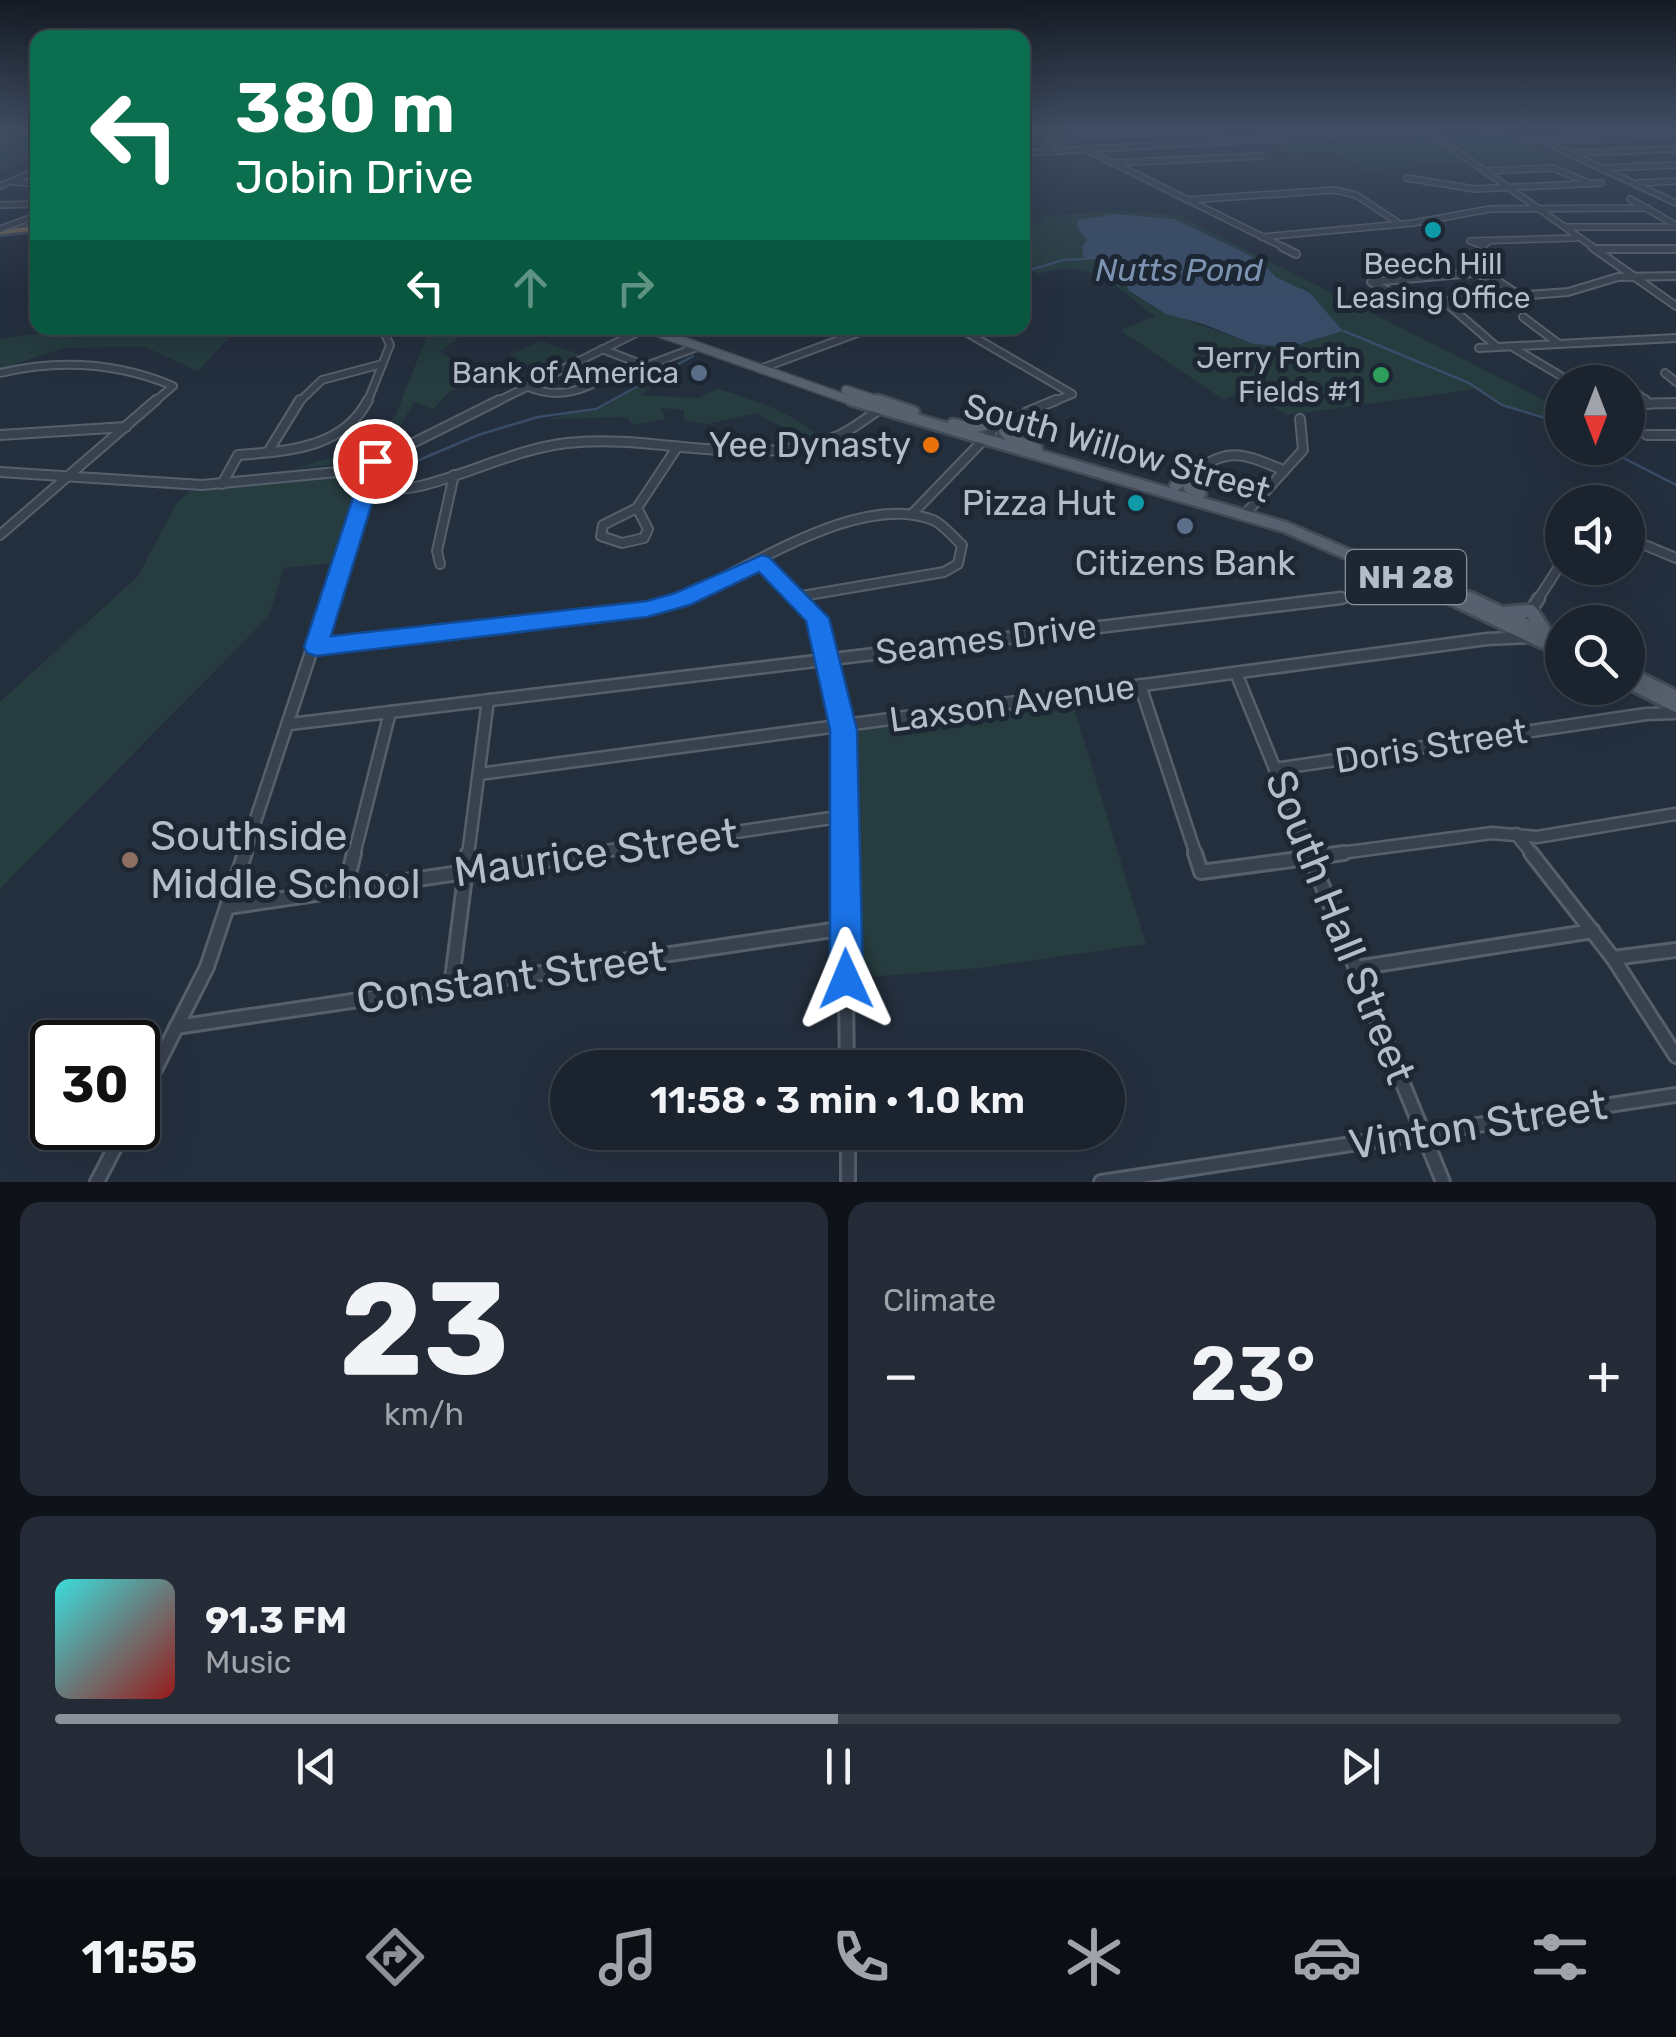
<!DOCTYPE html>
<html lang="en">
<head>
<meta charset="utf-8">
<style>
  :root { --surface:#1b232e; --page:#242b36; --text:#f1f3f6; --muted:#a0a4aa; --line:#39404a; --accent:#8c9099 }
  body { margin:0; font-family:Rubik,sans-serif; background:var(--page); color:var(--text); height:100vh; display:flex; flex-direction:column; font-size:38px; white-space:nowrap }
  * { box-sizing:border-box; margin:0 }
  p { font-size:32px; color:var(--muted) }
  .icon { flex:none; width:55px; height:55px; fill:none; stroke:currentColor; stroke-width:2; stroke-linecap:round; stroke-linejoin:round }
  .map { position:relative; height:1182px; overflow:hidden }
  .panel { display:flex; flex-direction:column; gap:20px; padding:20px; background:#0f1319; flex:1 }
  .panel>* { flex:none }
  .guide { position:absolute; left:30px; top:30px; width:1000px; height:305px; border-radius:20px; box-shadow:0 10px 40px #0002,0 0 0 2px var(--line); background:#0b6e4f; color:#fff; overflow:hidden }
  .needle { width:65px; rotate:180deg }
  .controls { position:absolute; left:1545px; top:365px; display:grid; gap:20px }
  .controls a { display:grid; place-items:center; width:100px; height:100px; border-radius:50%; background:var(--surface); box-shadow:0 10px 40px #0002,0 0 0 2px var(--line); font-size:50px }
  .speed { position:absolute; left:30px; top:1020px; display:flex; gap:20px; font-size:50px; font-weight:700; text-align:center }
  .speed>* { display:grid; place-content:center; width:130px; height:130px; border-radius:50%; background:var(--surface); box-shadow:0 10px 40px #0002,0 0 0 2px var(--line); line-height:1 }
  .speed .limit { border:5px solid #111; border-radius:15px; background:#fff; color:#111 }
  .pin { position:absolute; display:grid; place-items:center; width:85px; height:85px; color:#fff; margin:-42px; border:5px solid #fff; border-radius:50%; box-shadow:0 2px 10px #0007 }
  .me { position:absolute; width:110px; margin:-55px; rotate:359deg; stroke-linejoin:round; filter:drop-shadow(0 0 8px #0008) }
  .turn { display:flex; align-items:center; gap:35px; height:210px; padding:0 40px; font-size:45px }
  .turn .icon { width:130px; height:130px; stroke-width:2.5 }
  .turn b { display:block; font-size:70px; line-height:85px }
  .lanes { display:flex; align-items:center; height:95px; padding:0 40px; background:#0003; justify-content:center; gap:50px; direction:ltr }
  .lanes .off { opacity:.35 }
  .big { font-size:75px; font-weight:600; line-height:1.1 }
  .panel .card { flex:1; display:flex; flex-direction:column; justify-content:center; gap:15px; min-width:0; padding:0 35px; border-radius:20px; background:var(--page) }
  .panel .dial { align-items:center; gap:0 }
  .dial b { font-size:130px; line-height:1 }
  .song { display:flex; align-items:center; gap:30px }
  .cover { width:120px; height:120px; border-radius:15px; background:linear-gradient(135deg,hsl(180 70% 55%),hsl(0 70% 35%)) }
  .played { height:10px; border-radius:5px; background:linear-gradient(90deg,var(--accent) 50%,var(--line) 50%) }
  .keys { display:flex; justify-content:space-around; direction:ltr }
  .heat { display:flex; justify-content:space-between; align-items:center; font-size:55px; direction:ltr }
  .panel .tiles { flex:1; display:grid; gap:20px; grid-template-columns:1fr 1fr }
  .card:last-child { grid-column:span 2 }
  .trip { position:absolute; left:550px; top:1050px; width:575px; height:100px; border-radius:50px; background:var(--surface); box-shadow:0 10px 40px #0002,0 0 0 2px var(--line); font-weight:600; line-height:100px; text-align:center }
  .dock { display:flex; height:160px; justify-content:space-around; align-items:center; background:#0b0e12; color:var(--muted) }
  .dock .icon { width:70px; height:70px }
  .dock .active { color:var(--accent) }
  .dock b { font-size:45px; color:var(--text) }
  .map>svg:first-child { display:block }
  .green { fill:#263c3f; fill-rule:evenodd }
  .water { fill:#394c67 }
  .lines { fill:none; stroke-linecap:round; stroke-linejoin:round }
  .stream { stroke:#394c67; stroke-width:2.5 }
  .minor-far4-casing { stroke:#565f6c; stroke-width:8 }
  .minor-far3-casing { stroke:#565f6c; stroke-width:10 }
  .minor-far2-casing { stroke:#565f6c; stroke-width:12 }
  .minor-far1-casing { stroke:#565f6c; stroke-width:15 }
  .minor-casing { stroke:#565f6c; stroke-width:18 }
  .major-far2-casing { stroke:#414a57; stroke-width:11 }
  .major-far1-casing { stroke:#414a57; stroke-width:15 }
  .major-casing { stroke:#414a57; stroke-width:18 }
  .highway-casing { stroke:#434c59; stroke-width:6 }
  .minor-far4 { stroke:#38414e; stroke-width:5 }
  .minor-far3 { stroke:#38414e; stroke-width:6 }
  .minor-far2 { stroke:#38414e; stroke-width:8 }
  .minor-far1 { stroke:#38414e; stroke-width:10 }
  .minor { stroke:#38414e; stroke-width:12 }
  .major-far2 { stroke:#56606e; stroke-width:8 }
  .major-far1 { stroke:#56606e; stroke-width:10 }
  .major { stroke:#56606e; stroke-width:12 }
  .highway { fill:#746855; fill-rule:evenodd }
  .minor-bridge-casing { stroke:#565f6c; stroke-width:8; stroke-linecap:butt }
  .minor-bridge { stroke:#38414e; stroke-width:5 }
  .route { fill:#1a73e8; stroke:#114b97; stroke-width:2.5 }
  .culture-dot { fill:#0f9aa8; stroke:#1d2633; stroke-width:4 }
  .service-dot { fill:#5c6f8a; stroke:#1d2633; stroke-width:4 }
  .leisure-dot { fill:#2e9e5b; stroke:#1d2633; stroke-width:4 }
  .food-dot { fill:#e8710a; stroke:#1d2633; stroke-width:4 }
  .education-dot { fill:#8d6e63; stroke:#1d2633; stroke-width:4 }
  .labels { text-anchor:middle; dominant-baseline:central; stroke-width:10; stroke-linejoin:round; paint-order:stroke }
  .far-poi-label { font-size:30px; fill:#b4bcc9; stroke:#1d2633; text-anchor:end }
  .far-water-label { font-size:32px; font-style:italic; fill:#7c92b1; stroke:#1d2633 }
  .shield { fill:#1d2633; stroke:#878f9c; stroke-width:2.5 }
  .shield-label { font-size:32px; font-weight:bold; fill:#b4bcc9 }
  .poi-label { font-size:35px; fill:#b4bcc9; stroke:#1d2633; text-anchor:end }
  .street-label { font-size:35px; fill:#b4bcc9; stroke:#1d2633 }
  .near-poi-label { font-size:42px; fill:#b4bcc9; stroke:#1d2633; text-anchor:start }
  .near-street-label { font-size:42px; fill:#b4bcc9; stroke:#1d2633 }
</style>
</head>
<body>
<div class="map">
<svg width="1676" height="1182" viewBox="0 0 1676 1182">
  <rect width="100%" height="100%" fill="#242f3e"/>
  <g class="green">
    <path d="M0 129H37V156L30 160 34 162 0 172Z"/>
    <path d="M1503 132 1557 158 1364 170 1335 152 1287 154 1275 145Z"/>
    <path d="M1120 211 1177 215 1562 409V420L1502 405 1478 389 1287 415 1269 404 1236 394 1224 400 1120 330 1155 316C1115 287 1091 256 1039 274L1027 268 1022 223H1044L1040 216ZM1116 214 1174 219 1235 248 1260 261 1276 277 1310 293 1342 331 1290 347 1253 344 1157 309 1129 291 1121 273C1098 264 1087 243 1079 220Z"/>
    <path d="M80 328H281L235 331 198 371 145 347 63 348 0 369V339Z"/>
    <path d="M430 328 480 331 458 338 440 352 479 377 449 392 433 409 414 402 387 449 342 464 292 469 355 451 395 417Z"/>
    <path d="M542 341 583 356 547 374 509 355Z"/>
    <path d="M695 355 640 395 698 398 718 389C756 401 790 411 819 437L807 440 756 413 708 424 684 420V410L661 408 665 419 633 425 627 417 548 419 607 405 639 383 636 378Z"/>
    <path d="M361 474 362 481 333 563 284 568 269 616 0 889V702L138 576 176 504 189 491Z"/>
    <path d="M1070 695 1146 944 979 968 846 979 843 725Z"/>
  </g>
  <path class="water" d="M1116 214 1174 219 1235 248 1260 261 1276 277 1310 293 1343 331 1290 347 1253 344 1203 324 1166 314 1129 291 1121 273 1100 259 1084 260 1082 247 1087 241 1077 227 1078 220Z"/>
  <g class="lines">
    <g class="stream">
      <path d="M1033 269 1063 260 1085 259"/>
      <path d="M1344 331 1469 383 1502 405 1562 423"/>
      <path d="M1604 448 1676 485"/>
      <path d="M386 474 478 435 538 417 596 409 693 356"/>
    </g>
    <g class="minor-far4-casing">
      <g id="minor-far4">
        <path d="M1043 129 1055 142"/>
        <path d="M1425 129 1596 249"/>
        <path d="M1052 138 1218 129"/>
        <path d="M1525 141 1676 135"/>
        <path d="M1547 143 1676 203"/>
        <path d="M1087 150 1287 249"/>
        <path d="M1022 153 1427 130"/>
        <path d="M1574 153 1676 149"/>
        <path d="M1111 163 1261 156"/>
        <path d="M1604 168 1676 165"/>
        <path d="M1485 171 1553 168 1589 183"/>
        <path d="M1407 178 1475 189 1601 183"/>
        <path d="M15 182 38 184"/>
        <path d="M1639 183 1676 181"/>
        <path d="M0 186 38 170"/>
        <path d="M1630 199 1674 224"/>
        <path d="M1187 200 1335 190 1356 195 1397 222"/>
        <path d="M0 205 38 204"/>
        <path d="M1566 227H1676"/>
        <path d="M1262 237 1413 223 1490 209 1648 208"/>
        <path d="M1488 242 1483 246 1470 241 1576 238"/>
        <path d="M1595 249H1676"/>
      </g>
    </g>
    <g class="minor-far3-casing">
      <g id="minor-far3">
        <path d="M1282 247 1296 254"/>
        <path d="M1592 247 1676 306"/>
        <path d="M1595 249H1676"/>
        <path d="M1022 252V264"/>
        <path d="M1519 295 1491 277 1473 273 1371 282 1406 300 1425 303 1568 292 1618 277 1676 276"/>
        <path d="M1445 302 1497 347"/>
        <path d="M1523 317 1559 344"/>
        <path d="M959 328 1072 394"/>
        <path d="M1479 348 1676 338"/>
        <path d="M1514 348 1571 382"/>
        <path d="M602 349 646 366 697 347"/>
        <path d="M760 369 871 328"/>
        <path d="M0 373C60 359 116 362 173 386L153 403"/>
        <path d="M1665 373 1676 382"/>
        <path d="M1616 375 1625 382"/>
        <path d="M1628 385 1648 403"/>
        <path d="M526 386C557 400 584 391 611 374"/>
        <path d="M298 403 322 380 382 364"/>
        <path d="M367 403 390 345 385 334"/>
        <path d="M494 403 646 328"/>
        <path d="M1050 403 1072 394"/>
      </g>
    </g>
    <g class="minor-far2-casing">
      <g id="minor-far2">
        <path d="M1645 400 1649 404"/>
        <path d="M1628 404 1676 403"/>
        <path d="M1027 412 1056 400"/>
        <path d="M0 435 126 427"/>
        <path d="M1647 435H1676"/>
        <path d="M268 452 300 400"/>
        <path d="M0 472 202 485 337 472 391 454 499 400"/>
        <path d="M1186 478C1227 447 1238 451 1283 470"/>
        <path d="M222 484 238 455C287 451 343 449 368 400"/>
        <path d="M367 492C385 490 403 490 420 486 470 474 516 449 567 443 656 433 746 470 833 438 852 431 868 416 885 406"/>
        <path d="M637 508 648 529 644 538 622 543 601 536 603 525Z"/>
        <path d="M637 508 676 449"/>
        <path d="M913 513 994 429 1031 411"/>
        <path d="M1245 514 1303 450 1300 419"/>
        <path d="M0 535 156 400"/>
        <path d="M1628 538 1676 558"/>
        <path d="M762 562 799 601"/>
        <path d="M440 564 437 551 454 475"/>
        <path d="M329 601 375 461"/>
        <path d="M673 601C743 574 857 490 933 520 943 524 953 537 962 545L958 564 944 572 796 597"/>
        <path d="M1320 601 1427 588"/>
        <path d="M1537 601 1562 562"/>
      </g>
    </g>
    <g class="minor-far1-casing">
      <g id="minor-far1">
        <path d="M797 598 819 621 843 725 845 855"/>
        <path d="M1531 611 1539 598"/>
        <path d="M316 647 657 607 680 598"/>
        <path d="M1236 673 1310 855"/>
        <path d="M1140 685 1196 855"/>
        <path d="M290 724 1341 598"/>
        <path d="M1275 769 1646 714 1676 713"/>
        <path d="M479 774 1487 639 1529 637"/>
        <path d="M1516 834 1533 855"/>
        <path d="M244 855 329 598"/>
        <path d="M354 855 390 712"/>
        <path d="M468 855 488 700"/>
        <path d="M578 855 845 816"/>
        <path d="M1325 855 1492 833 1537 837 1676 814"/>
      </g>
    </g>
    <g class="minor-casing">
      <g id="minor">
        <path d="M844 853 847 1068"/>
        <path d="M1195 853 1201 872 1344 853"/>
        <path d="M1309 853 1443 1182"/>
        <path d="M1531 853 1613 958 1676 1056"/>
        <path d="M345 890 354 853"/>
        <path d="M228 907 595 853"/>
        <path d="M1613 958 1676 950"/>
        <path d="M1356 968 1593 931"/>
        <path d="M451 987 468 853"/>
        <path d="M176 1027 846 928"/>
        <path d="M138 1103 207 967 245 853"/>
        <path d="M848 1132V1182"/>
        <path d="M97 1182 125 1128"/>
        <path d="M1101 1182 1676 1095"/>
      </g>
    </g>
    <g class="major-far2-casing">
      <g id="major-far2">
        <path d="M646 328 858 403"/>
        <path d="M846 390 886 403"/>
      </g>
    </g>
    <g class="major-far1-casing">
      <g id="major-far1">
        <path d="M851 400 1285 527 1456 601"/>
        <path d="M878 400 914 412"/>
        <path d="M1010 422 1004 430 1011 439 1037 449"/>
        <path d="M953 424 972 428 997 422"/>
        <path d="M1175 486 1186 478 1189 488 1201 493"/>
        <path d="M1407 569 1474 601"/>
      </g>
    </g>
    <g class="major-casing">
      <g id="major">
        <path d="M1451 598 1562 651"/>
        <path d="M1469 598 1562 642"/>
        <path d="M1504 613 1531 611 1544 630"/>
        <path d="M1628 673 1676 697"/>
        <path d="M1628 682 1676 706"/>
      </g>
    </g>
    <g class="highway-casing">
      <path id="highway" d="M38 226V230L0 234V230Z"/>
    </g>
    <use href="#minor-far4" class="minor-far4"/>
    <use href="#minor-far3" class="minor-far3"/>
    <use href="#minor-far2" class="minor-far2"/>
    <use href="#minor-far1" class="minor-far1"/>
    <use href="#minor" class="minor"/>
    <use href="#major-far2" class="major-far2"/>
    <use href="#major-far1" class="major-far1"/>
    <use href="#major" class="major"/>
    <use href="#highway" class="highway"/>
    <g class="minor-bridge-casing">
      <path id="minor-bridge" d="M0 229 35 216"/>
    </g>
    <use href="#minor-bridge" class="minor-bridge"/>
  </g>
  <linearGradient id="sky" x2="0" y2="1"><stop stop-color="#141a22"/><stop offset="0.44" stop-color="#3f4d63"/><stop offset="1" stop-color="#3f4d63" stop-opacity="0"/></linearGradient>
  <rect width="1676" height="294" fill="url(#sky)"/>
  <path class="route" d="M375 455 385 461 331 636 647 601 675 593 762 555 769 557 829 618 857 730 863 979 858 991 846 996 835 991 830 979V730L806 621 759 572 690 605 647 617 316 656 307 653 304 647 365 461Z"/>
  <g class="culture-dot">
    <circle cx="1433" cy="230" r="10"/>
    <circle cx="1136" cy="503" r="10"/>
  </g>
  <g class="service-dot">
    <circle cx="699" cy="373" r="10"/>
    <circle cx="1185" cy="526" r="10"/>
  </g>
  <circle class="leisure-dot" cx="1381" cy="375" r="10"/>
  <circle class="food-dot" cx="931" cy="445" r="10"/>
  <circle class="education-dot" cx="130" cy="860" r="10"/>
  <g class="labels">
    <g class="far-poi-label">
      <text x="1433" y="264" text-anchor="middle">Beech Hill<tspan x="1433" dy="34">Leasing Office</tspan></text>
      <text x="1361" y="358">Jerry Fortin<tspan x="1361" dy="34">Fields #1</tspan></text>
      <text x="679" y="373">Bank of America</text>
    </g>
    <g class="far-water-label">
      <text x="1179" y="270">Nutts Pond</text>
    </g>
    <rect class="shield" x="1346" y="550" width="120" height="54" rx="8"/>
    <g class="shield-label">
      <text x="1406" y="577">NH 28</text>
    </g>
    <g class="poi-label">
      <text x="911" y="445">Yee Dynasty</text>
      <text x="1116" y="503">Pizza Hut</text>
      <text x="1185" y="563" text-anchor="middle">Citizens Bank</text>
    </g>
    <g class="street-label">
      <text transform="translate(1117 448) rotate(16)">South Willow Street</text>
      <text transform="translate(986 639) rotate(-7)">Seames Drive</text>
      <text transform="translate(1012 703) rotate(-8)">Laxson Avenue</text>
      <text transform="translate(1431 746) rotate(-9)">Doris Street</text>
    </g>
    <g class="near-poi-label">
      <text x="150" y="836">Southside<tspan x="150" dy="48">Middle School</tspan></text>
    </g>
    <g class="near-street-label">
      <text transform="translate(596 853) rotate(-8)">Maurice Street</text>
      <text transform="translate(1340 927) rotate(68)">South Hall Street</text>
      <text transform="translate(511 978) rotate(-8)">Constant Street</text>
      <text transform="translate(1478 1125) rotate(-9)">Vinton Street</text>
    </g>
  </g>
</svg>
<div class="controls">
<a><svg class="needle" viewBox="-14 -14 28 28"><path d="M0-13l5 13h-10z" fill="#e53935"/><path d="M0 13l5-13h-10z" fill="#a0a4aa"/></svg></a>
<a><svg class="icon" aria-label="sound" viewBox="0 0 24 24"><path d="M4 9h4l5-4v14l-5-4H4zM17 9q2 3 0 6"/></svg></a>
<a><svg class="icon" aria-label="search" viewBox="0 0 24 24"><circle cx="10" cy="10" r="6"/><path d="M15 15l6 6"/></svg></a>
</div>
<div class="speed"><div class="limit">30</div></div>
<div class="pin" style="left:375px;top:461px;background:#d93025"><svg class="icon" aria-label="arrive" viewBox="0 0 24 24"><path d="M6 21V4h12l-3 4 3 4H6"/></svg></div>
<svg class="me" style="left:846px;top:979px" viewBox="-20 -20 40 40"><path d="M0-17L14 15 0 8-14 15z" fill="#1a73e8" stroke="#fff" stroke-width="4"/></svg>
<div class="trip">11:58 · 3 min · 1.0 km</div>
<div class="guide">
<div class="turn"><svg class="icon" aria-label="left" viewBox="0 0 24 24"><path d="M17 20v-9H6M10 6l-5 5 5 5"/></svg><div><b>380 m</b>Jobin Drive</div></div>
<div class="lanes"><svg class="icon" aria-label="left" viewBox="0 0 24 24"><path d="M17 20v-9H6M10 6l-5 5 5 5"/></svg><svg class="icon off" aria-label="ahead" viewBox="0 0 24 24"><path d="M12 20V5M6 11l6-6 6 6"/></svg><svg class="icon off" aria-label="right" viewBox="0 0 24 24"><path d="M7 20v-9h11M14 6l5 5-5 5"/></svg></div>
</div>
</div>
<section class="panel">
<div class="tiles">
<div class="card dial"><b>23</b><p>km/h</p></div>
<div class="card"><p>Climate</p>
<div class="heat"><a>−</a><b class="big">23°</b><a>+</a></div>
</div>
<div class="card">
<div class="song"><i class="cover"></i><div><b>91.3 FM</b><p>Music</p></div></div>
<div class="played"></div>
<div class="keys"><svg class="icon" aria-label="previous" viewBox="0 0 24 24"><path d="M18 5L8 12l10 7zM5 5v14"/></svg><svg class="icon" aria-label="pause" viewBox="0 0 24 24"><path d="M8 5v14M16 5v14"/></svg><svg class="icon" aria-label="next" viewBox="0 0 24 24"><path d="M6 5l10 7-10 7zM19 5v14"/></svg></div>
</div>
</div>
</section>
<nav class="dock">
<b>11:55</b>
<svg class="icon active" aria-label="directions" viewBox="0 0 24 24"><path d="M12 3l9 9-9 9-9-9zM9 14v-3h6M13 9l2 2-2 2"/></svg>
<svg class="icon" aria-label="music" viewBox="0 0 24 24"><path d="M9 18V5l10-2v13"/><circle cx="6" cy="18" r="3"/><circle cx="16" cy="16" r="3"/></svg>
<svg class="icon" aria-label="phone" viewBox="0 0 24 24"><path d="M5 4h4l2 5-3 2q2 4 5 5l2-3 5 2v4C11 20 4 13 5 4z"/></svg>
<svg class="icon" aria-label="climate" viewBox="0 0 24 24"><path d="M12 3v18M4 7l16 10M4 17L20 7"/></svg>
<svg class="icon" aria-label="car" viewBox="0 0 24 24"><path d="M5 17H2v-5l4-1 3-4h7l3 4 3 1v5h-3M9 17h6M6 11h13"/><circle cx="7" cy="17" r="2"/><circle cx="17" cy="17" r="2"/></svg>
<svg class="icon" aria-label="filters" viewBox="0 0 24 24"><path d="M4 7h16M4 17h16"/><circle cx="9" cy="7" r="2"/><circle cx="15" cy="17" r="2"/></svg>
</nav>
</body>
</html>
